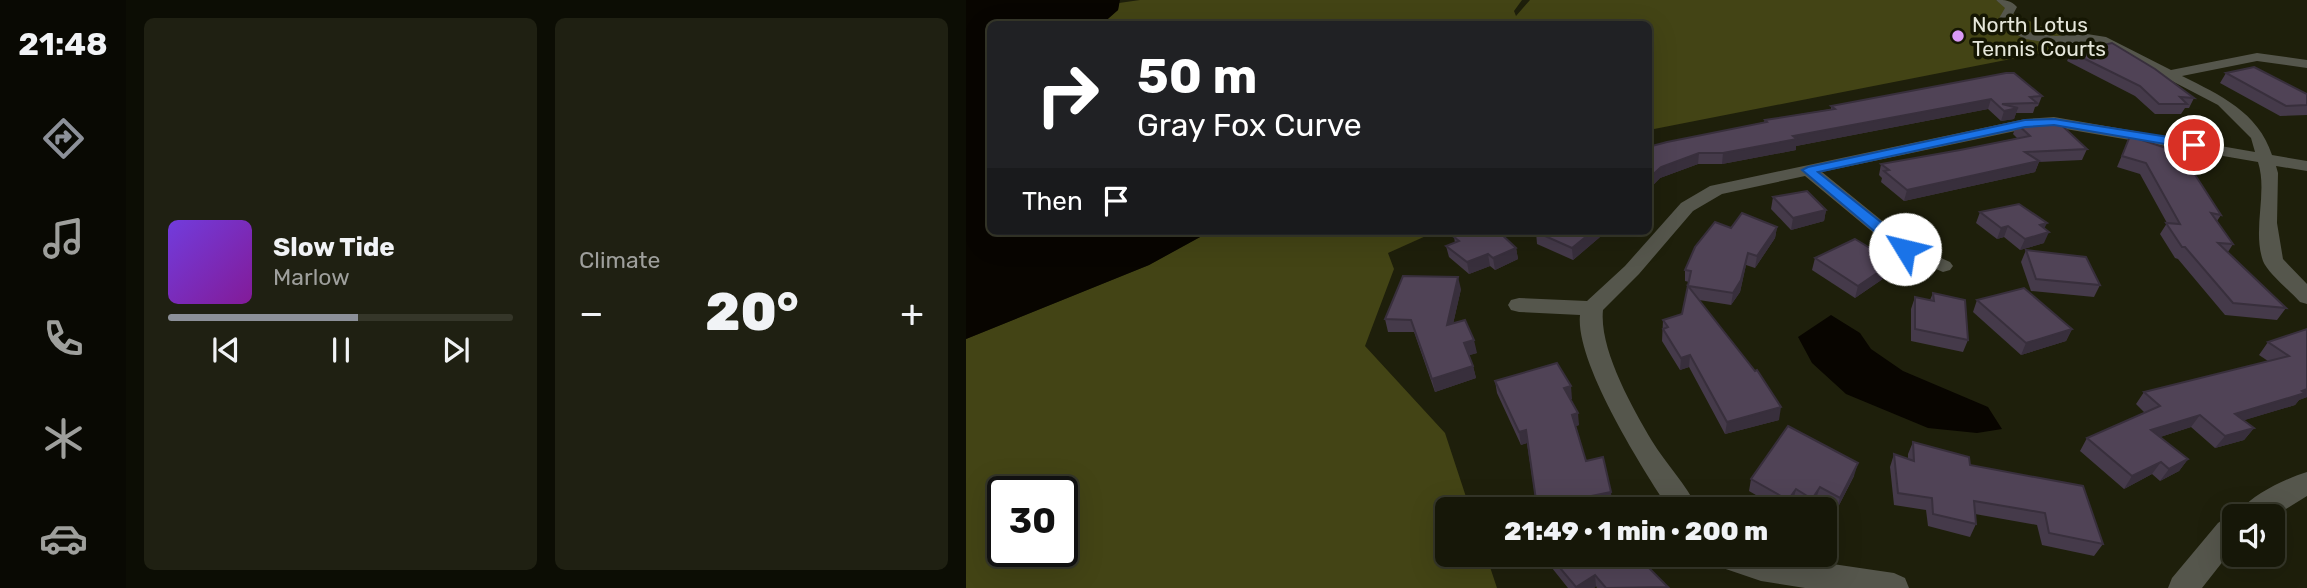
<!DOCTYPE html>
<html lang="en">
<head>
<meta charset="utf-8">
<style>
  :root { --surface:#161708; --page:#1f2012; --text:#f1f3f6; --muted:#9e9f9c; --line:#353629; --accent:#8c9099 }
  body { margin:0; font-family:Rubik,sans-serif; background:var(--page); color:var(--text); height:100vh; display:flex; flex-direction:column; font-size:26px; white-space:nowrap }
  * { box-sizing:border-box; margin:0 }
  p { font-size:23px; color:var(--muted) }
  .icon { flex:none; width:38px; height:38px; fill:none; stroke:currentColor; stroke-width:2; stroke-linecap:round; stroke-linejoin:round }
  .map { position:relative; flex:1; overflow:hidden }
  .sheet { display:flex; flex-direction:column; gap:18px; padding:18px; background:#0c0d04; width:840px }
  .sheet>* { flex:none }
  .guide { position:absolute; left:21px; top:21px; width:665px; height:214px; border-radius:10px; box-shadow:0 7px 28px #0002,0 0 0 2px var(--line); background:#202124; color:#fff; overflow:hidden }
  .buttons { position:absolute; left:1256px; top:504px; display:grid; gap:14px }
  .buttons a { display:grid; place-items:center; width:63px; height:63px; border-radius:10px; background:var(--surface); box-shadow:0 7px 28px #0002,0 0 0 2px var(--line); font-size:35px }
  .speed { position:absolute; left:21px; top:476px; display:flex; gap:14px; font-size:35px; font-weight:700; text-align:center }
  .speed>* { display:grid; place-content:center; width:91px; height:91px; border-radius:50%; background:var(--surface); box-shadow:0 7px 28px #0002,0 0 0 2px var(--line); line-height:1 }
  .speed .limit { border:4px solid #111; border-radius:10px; background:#fff; color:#111 }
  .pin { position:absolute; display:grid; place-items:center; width:60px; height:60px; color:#fff; margin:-30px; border:4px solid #fff; border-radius:50%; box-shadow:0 2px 7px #0007 }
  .me { position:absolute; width:77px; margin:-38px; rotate:306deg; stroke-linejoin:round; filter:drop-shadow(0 0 5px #0008) }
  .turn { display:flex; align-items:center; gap:24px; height:147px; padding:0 35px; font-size:32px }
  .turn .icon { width:91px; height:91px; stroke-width:2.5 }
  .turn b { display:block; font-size:49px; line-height:60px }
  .then { display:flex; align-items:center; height:66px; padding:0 35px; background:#0003; gap:14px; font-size:26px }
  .big { font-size:52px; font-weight:800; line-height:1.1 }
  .sheet .card { flex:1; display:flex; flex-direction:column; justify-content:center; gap:10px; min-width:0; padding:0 24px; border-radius:10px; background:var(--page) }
  .song { display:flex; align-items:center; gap:21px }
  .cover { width:84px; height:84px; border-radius:10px; background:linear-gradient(135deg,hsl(260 70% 55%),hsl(290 70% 35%)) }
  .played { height:7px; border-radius:4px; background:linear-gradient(90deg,var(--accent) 55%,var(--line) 55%) }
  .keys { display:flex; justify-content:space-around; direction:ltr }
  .heat { display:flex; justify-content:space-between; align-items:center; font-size:38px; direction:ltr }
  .sheet .tiles { flex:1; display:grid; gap:18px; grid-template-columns:repeat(2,1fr) }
  .trip { position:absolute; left:469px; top:497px; width:402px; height:70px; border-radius:10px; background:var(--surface); box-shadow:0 7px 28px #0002,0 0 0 2px var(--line); font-weight:800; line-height:70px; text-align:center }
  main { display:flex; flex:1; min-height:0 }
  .tabs { display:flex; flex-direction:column; width:126px; justify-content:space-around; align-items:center; background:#090903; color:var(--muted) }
  .tabs .icon { width:49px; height:49px }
  .tabs .selected { color:var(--accent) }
  .tabs b { font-size:32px; color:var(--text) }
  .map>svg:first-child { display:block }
  .green { fill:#434415; fill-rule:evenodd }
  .water { fill:#080500 }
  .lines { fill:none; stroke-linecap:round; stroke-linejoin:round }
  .minor { fill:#55564c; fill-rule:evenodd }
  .wall { fill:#453a4a }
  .shaded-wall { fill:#382f3c }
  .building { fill:#504356; stroke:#382f3c; stroke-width:2 }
  .route { fill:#1a73e8; stroke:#114b97; stroke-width:2 }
  .poi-dot { fill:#da9af6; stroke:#151603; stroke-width:2.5 }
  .labels { text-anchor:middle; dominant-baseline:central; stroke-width:7; stroke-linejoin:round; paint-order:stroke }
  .far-poi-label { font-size:21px; fill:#e5e6da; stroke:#151603; text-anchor:start }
</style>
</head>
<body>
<main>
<nav class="tabs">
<b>21:48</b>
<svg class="icon selected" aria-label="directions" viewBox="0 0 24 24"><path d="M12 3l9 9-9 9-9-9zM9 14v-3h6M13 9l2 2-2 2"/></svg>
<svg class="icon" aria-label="music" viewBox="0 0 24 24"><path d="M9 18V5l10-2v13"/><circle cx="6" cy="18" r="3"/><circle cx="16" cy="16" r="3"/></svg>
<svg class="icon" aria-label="phone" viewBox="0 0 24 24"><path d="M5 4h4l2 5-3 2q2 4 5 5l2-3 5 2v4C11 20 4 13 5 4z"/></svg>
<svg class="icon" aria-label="climate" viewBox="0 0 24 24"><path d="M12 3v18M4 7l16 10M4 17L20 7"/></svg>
<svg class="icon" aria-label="car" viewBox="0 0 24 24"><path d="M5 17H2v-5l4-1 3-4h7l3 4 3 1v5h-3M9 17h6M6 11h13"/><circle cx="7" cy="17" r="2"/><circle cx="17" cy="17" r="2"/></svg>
</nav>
<section class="sheet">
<div class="tiles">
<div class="card">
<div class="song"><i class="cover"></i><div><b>Slow Tide</b><p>Marlow</p></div></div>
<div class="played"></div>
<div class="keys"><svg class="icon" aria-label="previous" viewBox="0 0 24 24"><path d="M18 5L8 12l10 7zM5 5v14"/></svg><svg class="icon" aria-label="pause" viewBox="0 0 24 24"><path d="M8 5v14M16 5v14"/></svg><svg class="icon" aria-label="next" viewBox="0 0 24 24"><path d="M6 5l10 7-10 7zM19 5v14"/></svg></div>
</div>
<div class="card"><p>Climate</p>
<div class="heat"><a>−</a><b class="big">20°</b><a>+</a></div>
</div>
</div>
</section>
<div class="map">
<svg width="1341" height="588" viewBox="0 0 1341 588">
  <rect width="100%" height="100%" fill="#1e1f0b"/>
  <g class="green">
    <path d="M174 0H556L548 11 550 16 564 0H1030L1039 6V10L1117 45 683 130 682 24H136L152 10 153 3Z"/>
    <path d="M245 231H471L422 253 428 269 399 346 479 433 504 509H481V555H520L531 588H0V339L183 265ZM37 492H96V551H37Z"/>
  </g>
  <g class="water">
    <path d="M0 0H154L152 10 136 24H24V231H245L183 265 0 339Z"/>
    <path d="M865 315 894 333 905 349 937 371 1022 407 1036 429 1011 433 962 428 880 394 846 363 832 337Z"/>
  </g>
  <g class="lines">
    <g class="minor">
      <path d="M1030 0C1039 0 1045 0 1051 7L1044 20 1063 32 1089 36 1121 34 1140 37 1205 70 1291 53 1341 60V68L1291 61 1216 76C1254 95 1292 112 1306 155L1341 161V171L1310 166 1312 173 1311 223 1317 259 1341 284V304L1334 302C1325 292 1301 272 1297 261 1286 229 1302 193 1292 162L1088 127 1059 129 856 172 946 245 984 262 987 266 984 270 977 272 932 253 839 176 756 194 727 211 673 274 637 310C633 349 666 407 686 441 700 464 720 484 732 509H703C676 468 609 362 614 315L553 312 545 310 542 305 545 300 553 298 621 301 659 266 715 203 744 186 1059 119 1088 117 1289 152 1285 138 1252 105 1133 43 1089 44 1060 39 1038 29 1032 20 1039 8Z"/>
      <path d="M1341 472V496L1307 517 1269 516V546L1236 588H1202L1206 578 1252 523 1259 518 1272 515C1281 496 1321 478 1341 472Z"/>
      <path d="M744 555H806L928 573 939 578 943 588H839L795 581 748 565Z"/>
    </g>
  </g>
  <g class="wall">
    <path d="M1105 52 1228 98 1223 108H1219L1215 114H1189L1169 96 1101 61Z"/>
    <path d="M1260 73 1341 94V115L1314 116 1254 83Z"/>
    <path d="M1076 96 1072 106 1069 107 1067 113H1050L1048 119 1035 121 1022 109 830 146V150L756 164H732L694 178 682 190V147L798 122 799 120 865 109V106Z"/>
    <path d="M1051 124 1121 149 1116 160 1073 162 1069 172 938 201 915 182 916 178 913 175 915 164 994 150 1051 138 1047 134Z"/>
    <path d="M1164 136 1255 215 1251 221 1267 244 1262 252 1320 308 1311 320 1259 315 1212 259 1209 258 1194 234 1201 223 1174 174 1151 167Z"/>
    <path d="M807 197 860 210 858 221 825 230 805 209Z"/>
    <path d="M1014 212 1078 228V243L1054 250 1038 237 1031 239 1010 223Z"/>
    <path d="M811 227 809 238 789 268 780 265 774 292 765 305 733 300 813 420 759 434 723 367 714 370 696 341 697 320 716 314 723 282 719 281V270L765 228Z"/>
    <path d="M641 231 607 260 571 244 570 232Z"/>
    <path d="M488 237 550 248 552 259 529 270 524 266 503 274 483 257 480 246 489 243Z"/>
    <path d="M1060 250 1134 285 1128 297 1065 291 1055 262Z"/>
    <path d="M849 258 924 274 889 298 846 270Z"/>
    <path d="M495 289 487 324 511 353 503 355 507 366 510 378 469 392 448 332H422L419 319Z"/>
    <path d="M967 293 1002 340 997 352 945 341V309L949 297 964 300Z"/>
    <path d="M1011 300 1106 329 1100 341 1055 355 1007 312Z"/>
    <path d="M1341 329V397L1333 400 1329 405 1278 420 1288 428 1278 440 1249 448 1225 427 1194 437 1222 459 1213 471 1194 481 1186 474 1158 489 1114 451 1121 438 1179 413 1170 404 1178 392 1302 361 1293 355 1302 342Z"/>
    <path d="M529 381 606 399H604L613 425 610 426 620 461 646 504 622 509H571L561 443 555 445 531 393Z"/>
    <path d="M947 442 1004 465 1137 544 1128 556 1076 545 1071 525 1009 514 1010 524 1004 537 962 526 960 510 928 505 924 467 928 454 942 459V454Z"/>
    <path d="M888 476 870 511 850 499 844 509H841L827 501 821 509H814L783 491 785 479Z"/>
    <path d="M581 555H670L702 588H631L630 586 628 588H602L582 563Z"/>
  </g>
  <g class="shaded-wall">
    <path d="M1025 99 1022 109 830 146V150L756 164 757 153 827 136Z"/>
    <path d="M1052 108 1048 119 1035 121 1038 111Z"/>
    <path d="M733 153 732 164 694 178 682 190V179L695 167Z"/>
    <path d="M1073 161 1069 172 938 201 941 190Z"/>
    <path d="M860 210 858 221 825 230 827 218Z"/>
    <path d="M1081 223 1076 233 1083 232 1078 243 1054 250 1059 239 1074 225Z"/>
    <path d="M1042 226 1038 237 1031 239 1035 228Z"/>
    <path d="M811 227 809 238 789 268 791 256Z"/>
    <path d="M627 231H641L607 260 606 248Z"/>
    <path d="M550 248 552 259 529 270 527 258Z"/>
    <path d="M782 253 780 265 774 292 765 305 767 293Z"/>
    <path d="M522 254 524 266 503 274 501 262Z"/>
    <path d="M927 262 924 274 889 298 892 286Z"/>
    <path d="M492 277 495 289 484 337 481 325Z"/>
    <path d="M1106 329 1100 341 1055 355 1060 343Z"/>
    <path d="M508 340 511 353 501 356 498 343Z"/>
    <path d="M724 355 723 367 714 370 715 358Z"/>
    <path d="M507 366 510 378 469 392 466 379Z"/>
    <path d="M605 386 606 399 599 401 598 388Z"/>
    <path d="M1341 389V397L1333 400 1329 405 1259 426 1269 414Z"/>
    <path d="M815 407 813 420 759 434 761 422Z"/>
    <path d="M612 413 613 425 607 427 606 415Z"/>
    <path d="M1234 415 1225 427 1176 443 1185 430Z"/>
    <path d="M1288 428 1278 440 1249 448 1259 436Z"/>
    <path d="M560 430 561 443 555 445 553 432Z"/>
    <path d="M1222 459 1213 471 1194 481 1203 469Z"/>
    <path d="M1195 462 1186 474 1158 489 1166 476Z"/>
    <path d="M892 463 888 476 870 511 874 498Z"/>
    <path d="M854 487 850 499 844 509 846 499Z"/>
    <path d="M830 489 827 501 821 509H820L822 500Z"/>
    <path d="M645 492 646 504 622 509H571V507Z"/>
    <path d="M629 575 630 586 628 588H610V587Z"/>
  </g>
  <g class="building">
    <path d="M1146 43 1189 69 1228 98 1214 97 1221 104H1193L1174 86 1105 52Z"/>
    <path d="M1288 67 1341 94V105L1320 106 1260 73Z"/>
    <path d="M1040 73H1048L1076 96 1064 97 1071 103 1036 104 1052 108 1038 111 1025 99 827 136 831 139 757 153H733L695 167 682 179V147L701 142 801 122 799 120 869 109 865 106Z"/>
    <path d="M1089 119 1121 149 1059 152 1073 161 941 190 918 171 923 170 915 164 994 150 1064 136 1051 124Z"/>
    <path d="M1164 136 1215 153 1255 215 1245 213 1267 244 1252 243 1320 308 1267 303 1219 247H1216L1200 223 1214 224 1180 163 1156 156Z"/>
    <path d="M841 191 860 210 827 218 807 197Z"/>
    <path d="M1053 204 1081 223 1074 225 1083 232 1059 239 1042 226 1035 228 1014 212Z"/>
    <path d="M776 213 811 227 791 256 782 253 775 280 767 293 722 286 789 371 791 370 815 407 761 422 724 355 715 358 697 329 702 327 697 320 716 314 725 271 719 270 729 247 749 222 765 228Z"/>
    <path d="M504 231H532L550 248 527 258 522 254 501 262 480 246 493 241 488 237Z"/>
    <path d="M572 231H627L606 248 570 232Z"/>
    <path d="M889 239 927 262 892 286 849 258Z"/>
    <path d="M1060 250 1120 257 1134 285 1070 279Z"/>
    <path d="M437 276 492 277 481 325 499 320 508 340 498 343 507 366 466 379 445 320 419 319Z"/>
    <path d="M1058 288 1106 329 1060 343 1011 300Z"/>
    <path d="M967 293 999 300 1002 340 949 329V297L968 301Z"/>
    <path d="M1341 329V389L1336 391 1339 393 1269 414 1288 428 1259 436 1234 415 1185 430 1222 459 1203 469 1195 462 1166 476 1121 438 1194 406 1178 392 1323 356 1302 342Z"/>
    <path d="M591 363 605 386 598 388 612 413 606 415 620 461 637 457 645 492 571 507 560 430 553 432 529 381Z"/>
    <path d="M822 426 892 463 874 498 854 487 846 499 830 489 822 500 785 479Z"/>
    <path d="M947 442 1003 457 1004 465 1117 486 1137 544 1083 533 1079 513 1008 501 1010 524 967 514 966 498 932 493 928 454 948 461Z"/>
    <path d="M583 555H670L702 587 640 588 629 575 610 587Z"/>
  </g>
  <path class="route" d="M1088 119 1228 141 1234 145 1228 149 1088 125 1059 127 852 172 945 246 947 249 945 253H934L836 170 842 167 1059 120Z"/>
  <circle class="poi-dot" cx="992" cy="36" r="7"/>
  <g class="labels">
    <g class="far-poi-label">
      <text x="1006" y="24">North Lotus<tspan x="1006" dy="24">Tennis Courts</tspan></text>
    </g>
  </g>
</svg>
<div class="buttons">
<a><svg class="icon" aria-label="sound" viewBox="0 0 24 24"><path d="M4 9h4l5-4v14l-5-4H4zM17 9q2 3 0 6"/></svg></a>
</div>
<div class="speed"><div class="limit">30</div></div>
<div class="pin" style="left:1228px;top:145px;background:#d93025"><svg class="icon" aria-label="arrive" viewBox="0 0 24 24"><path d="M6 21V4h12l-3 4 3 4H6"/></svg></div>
<svg class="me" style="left:939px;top:249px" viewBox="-20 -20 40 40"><circle r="19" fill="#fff"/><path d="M0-13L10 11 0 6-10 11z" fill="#1a73e8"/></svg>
<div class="trip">21:49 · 1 min · 200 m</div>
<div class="guide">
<div class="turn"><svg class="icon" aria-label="right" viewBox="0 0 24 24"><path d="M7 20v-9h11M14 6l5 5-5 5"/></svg><div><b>50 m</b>Gray Fox Curve</div></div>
<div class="then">Then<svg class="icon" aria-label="arrive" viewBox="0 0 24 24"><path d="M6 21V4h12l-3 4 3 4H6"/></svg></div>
</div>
</div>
</main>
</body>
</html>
